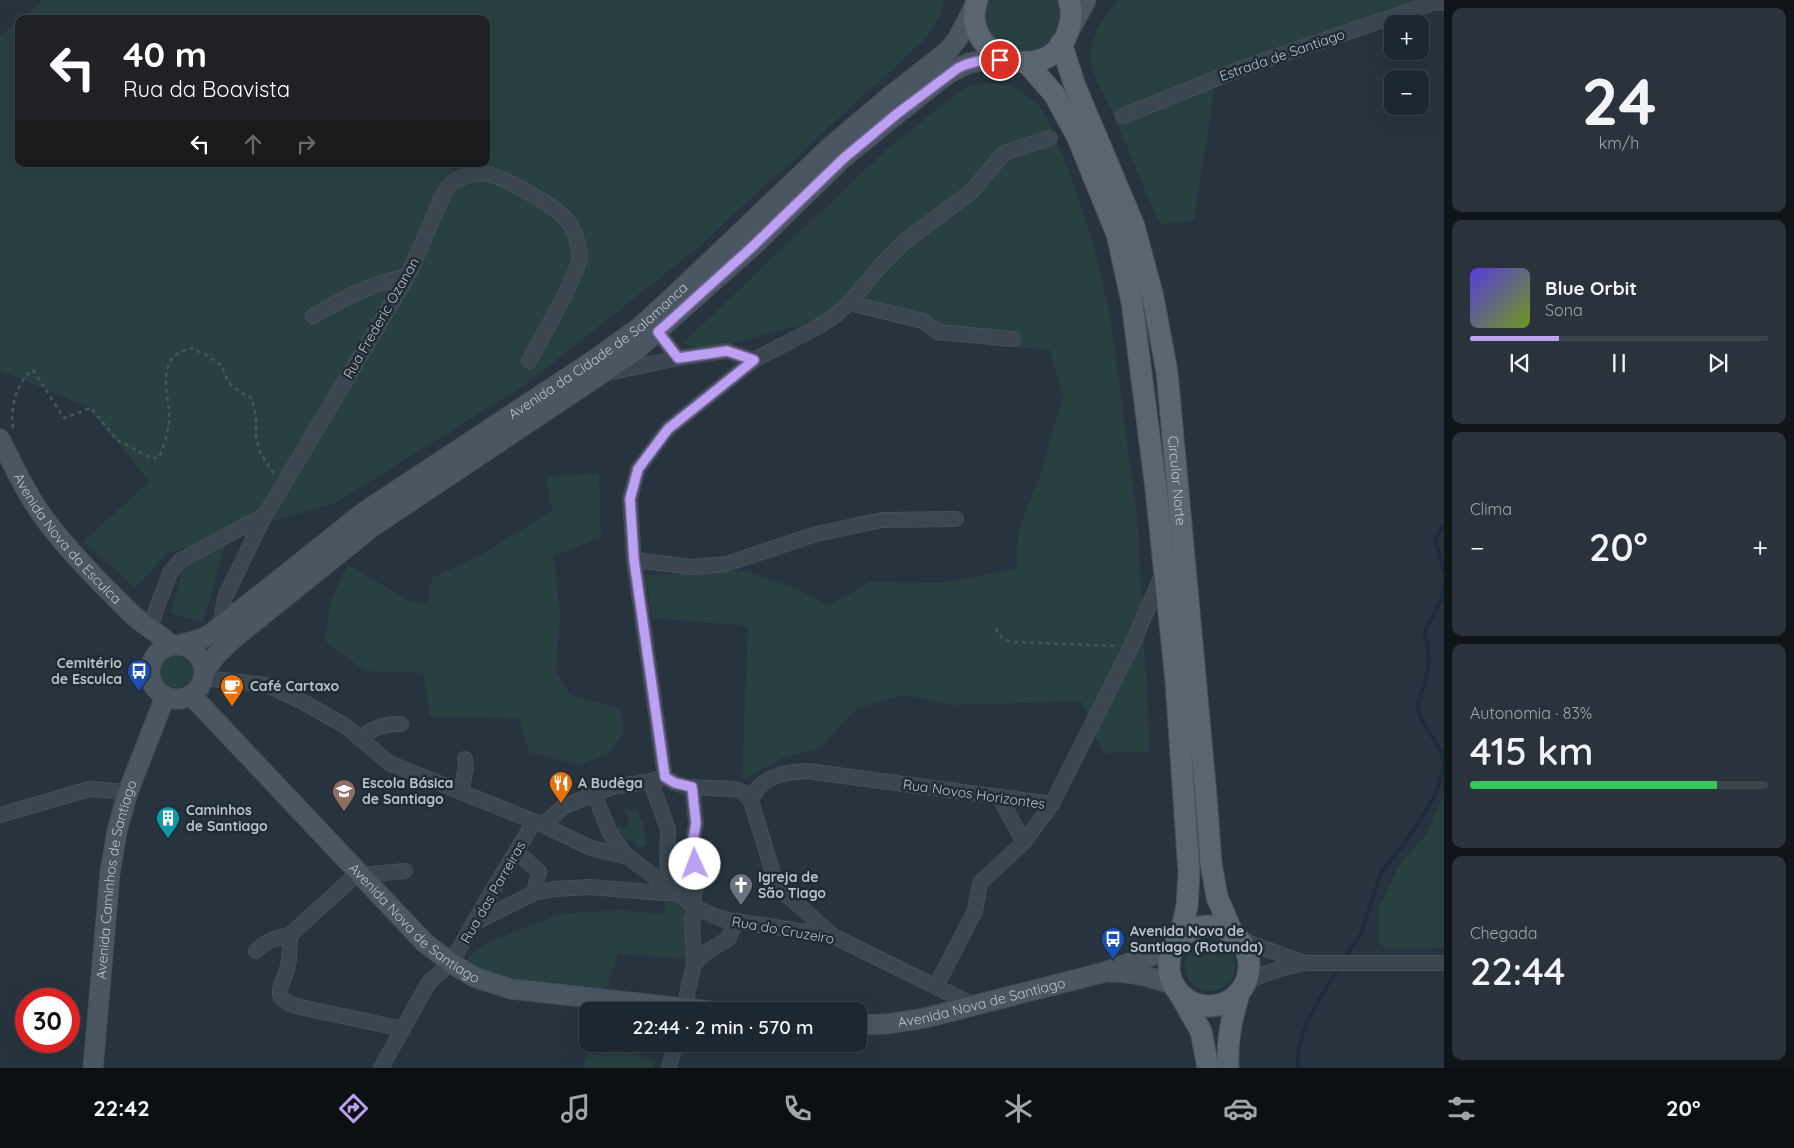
<!DOCTYPE html>
<html lang="pt">
<head>
<meta charset="utf-8">
<style>
  :root { --surface:#1d272f; --page:#2a333b; --text:#f1f3f6; --muted:#a0a5aa; --line:#3b444b; --accent:#bca0f2 }
  body { margin:0; font-family:Quicksand,sans-serif; background:var(--page); color:var(--text); height:100vh; display:flex; flex-direction:column; font-size:19px; white-space:nowrap }
  * { box-sizing:border-box; margin:0 }
  p { font-size:16px; color:var(--muted) }
  .icon { flex:none; width:28px; height:28px; fill:none; stroke:currentColor; stroke-width:2; stroke-linecap:round; stroke-linejoin:round }
  .map { position:relative; flex:1; overflow:hidden }
  .side { display:flex; flex-direction:column; gap:8px; padding:8px; background:#10151a; width:350px }
  .side>* { flex:none }
  .guide { position:absolute; left:15px; top:15px; width:475px; height:152px; border-radius:10px; box-shadow:0 5px 20px #0002,0 0 0 1px var(--line); background:#202124; color:#fff; overflow:hidden }
  .tools { position:absolute; left:1384px; top:15px; display:grid; gap:10px }
  .tools a { display:grid; place-items:center; width:45px; height:45px; border-radius:10px; background:var(--surface); box-shadow:0 5px 20px #0002,0 0 0 1px var(--line); font-size:25px }
  .speed { position:absolute; left:15px; top:988px; display:flex; gap:10px; font-size:25px; font-weight:700; text-align:center }
  .speed>* { display:grid; place-content:center; width:65px; height:65px; border-radius:50%; background:var(--surface); box-shadow:0 5px 20px #0002,0 0 0 1px var(--line); line-height:1 }
  .speed .limit { border:8px solid #d22; background:#fff; color:#111 }
  .pin { position:absolute; display:grid; place-items:center; width:42px; height:42px; color:#fff; margin:-21px; border:2px solid #fff; border-radius:50%; box-shadow:0 1px 5px #0007 }
  .me { position:absolute; width:55px; margin:-28px; rotate:358deg; stroke-linejoin:round; filter:drop-shadow(0 0 4px #0008) }
  .turn { display:flex; align-items:center; gap:18px; height:105px; padding:0 25px; font-size:22px }
  .turn .icon { width:65px; height:65px; stroke-width:2.5 }
  .turn b { display:block; font-size:35px; line-height:42px }
  .lanes { display:flex; align-items:center; height:48px; padding:0 25px; background:#0003; justify-content:center; gap:25px; direction:ltr }
  .lanes .off { opacity:.35 }
  .big { font-size:38px; font-weight:600; line-height:1.1 }
  .side .tile { flex:1; display:flex; flex-direction:column; justify-content:center; gap:8px; min-width:0; padding:0 18px; border-radius:10px; background:var(--page) }
  .side .dial { align-items:center; gap:0 }
  .dial b { font-size:65px; line-height:1 }
  .song { display:flex; align-items:center; gap:15px }
  .cover { width:60px; height:60px; border-radius:8px; background:linear-gradient(135deg,hsl(250 70% 55%),hsl(80 70% 35%)) }
  .played { height:5px; border-radius:2px; background:linear-gradient(90deg,var(--accent) 30%,var(--line) 30%) }
  .keys { display:flex; justify-content:space-around; direction:ltr }
  .heat { display:flex; justify-content:space-between; align-items:center; font-size:28px; direction:ltr }
  .charge { height:8px; border-radius:4px; background:linear-gradient(90deg,#34c759 83%,var(--line) 0) }
  .trip { position:absolute; left:579px; top:1002px; width:288px; height:50px; border-radius:10px; background:var(--surface); box-shadow:0 5px 20px #0002,0 0 0 1px var(--line); font-weight:600; line-height:50px; text-align:center }
  .menu { display:flex; height:80px; justify-content:space-around; align-items:center; background:#0c1013; color:var(--muted) }
  .menu .icon { width:35px; height:35px }
  .menu .on { color:var(--accent) }
  .menu b { font-size:22px; color:var(--text) }
  main { display:flex; flex:1; min-height:0 }
  .map>svg:first-child { display:block }
  .green { fill:#294040 }
  .lines { fill:none; stroke-linecap:round; stroke-linejoin:round }
  .stream { stroke:#1b2d3d; stroke-width:4 }
  .street-casing { stroke:#454f58; stroke-width:16 }
  .secondary-casing { stroke:#454f58; stroke-width:21 }
  .primary-casing { stroke:#454f58; stroke-width:23 }
  .path { stroke:#435857; stroke-width:2.5; stroke-dasharray:4 4; stroke-linecap:butt }
  .street { stroke:#3b464f; stroke-width:14 }
  .secondary { stroke:#4a5662; stroke-width:19 }
  .primary { stroke:#5a656f; stroke-width:21 }
  .route-casing { stroke:#7a689d; stroke-width:12 }
  .route { stroke:#bca0f2; stroke-width:9 }
  .labels { text-anchor:middle; dominant-baseline:central; stroke-width:5; stroke-linejoin:round; paint-order:stroke }
  .street-label { font-size:14px; fill:#b8c1c9; stroke:#202b34 }
  .poi-label { font-size:14px; font-weight:bold; fill:#b8c1c9; stroke:#202b34; text-anchor:start }
</style>
</head>
<body>
<main>
<div class="map">
<svg width="1444" height="1068" viewBox="0 0 1444 1068">
  <rect width="100%" height="100%" fill="#27343f"/>
  <g class="green">
    <path d="M43 0H944C941 15 936 26 926 38L697 248 526 384 337 502 167 553 135 588 83 541 150 482 88 407 0 370V36L19 20V164H486V19H21Z"/>
    <path d="M984 0H1057C1066 29 1046 57 1014 53 1006 52 995 41 988 36L982 7Z"/>
    <path d="M1119 0H1429L1217 71 1194 221 1160 224C1144 188 1129 151 1113 114 1106 97 1093 80 1091 61 1089 37 1103 16 1119 0Z"/>
    <path d="M985 83 1005 84 1016 88 1038 104 1048 120 1075 187 1095 251 1110 315 1137 515 1150 752 1103 753 1081 701 954 705 904 695 857 708 819 749 785 757 742 780 748 626 652 618 646 575 745 571 797 589 829 606 869 582 940 583 1017 569 1018 531 1040 475 1063 398 1050 350 1016 347 1014 333 940 327 848 299 815 322 721 346 699 349 683 343 885 151 955 95 969 86Z"/>
    <path d="M599 473 601 537 554 556 560 614 556 672 570 695 622 709 623 732 610 753 579 765 529 752 519 718 430 717 424 673 365 671 325 641 331 600 348 565 408 600 427 605 432 578 480 555 552 511 546 477Z"/>
    <path d="M226 542 203 623 170 613 186 563Z"/>
    <circle cx="177" cy="672" r="16"/>
    <path d="M1444 794V948L1385 949 1378 940 1379 907 1400 864 1425 837Z"/>
    <path d="M625 809 637 811 643 822 646 845 638 848 633 839 619 844 611 829 621 826 623 830 630 828Z"/>
    <path d="M666 896 685 909 688 959 618 954 608 982 606 993 515 984 477 970 466 961 478 949 492 941 560 914 618 910 664 914Z"/>
    <circle cx="1210" cy="966" r="25"/>
    <path d="M590 1044 656 1060 653 1068H584Z"/>
  </g>
  <g class="lines">
    <g class="stream">
      <path d="M1444 525 1435 540 1444 572"/>
      <path d="M1444 584 1441 600 1424 633C1431 651 1430 668 1424 686 1422 692 1418 699 1418 705 1420 727 1442 743 1444 765"/>
      <path d="M1344 959 1361 934 1381 872 1404 844 1427 809 1435 795 1444 768"/>
      <path d="M1298 1068C1295 1031 1322 996 1340 965"/>
    </g>
    <g class="street-casing">
      <g id="street">
        <path d="M1123 116 1240 69 1436 2 1444 3"/>
        <path d="M849 303 923 321 938 332 1013 339"/>
        <path d="M313 316C346 297 370 284 408 276"/>
        <path d="M658 332 678 358"/>
        <path d="M608 373 678 358 727 351 754 360"/>
        <path d="M634 560 692 567 726 564 816 534 882 520 956 519"/>
        <path d="M220 626 225 597 265 515 408 276 443 195C446 191 448 186 452 183 459 178 472 173 481 173 499 173 555 206 567 220 574 229 579 244 580 255 580 272 539 343 529 361"/>
        <path d="M149 629 170 573 181 560 265 515"/>
        <path d="M204 678 267 685 303 702 347 727 389 763 543 825 591 848 628 857 697 908 722 919 833 936 973 1005"/>
        <path d="M360 738C372 729 384 723 401 724"/>
        <path d="M665 777 634 560 630 499 638 469 668 429 754 360 816 328 836 315 849 303 884 262 904 242 971 192 1004 153 1050 138"/>
        <path d="M665 777 675 783 687 787 734 789 743 792 751 801 777 886 781 891 794 901 833 936"/>
        <path d="M653 781 654 791 668 829 667 885"/>
        <path d="M461 792 466 768 465 759"/>
        <path d="M594 794 610 833 616 843 628 857"/>
        <path d="M999 797 1024 842"/>
        <path d="M751 801C759 777 783 772 807 771L1052 804"/>
        <path d="M0 815 89 789 128 792"/>
        <path d="M543 825 563 807 594 794 616 786 648 782 665 777"/>
        <path d="M516 851 539 872 534 893"/>
        <path d="M359 872 290 935C290 945 290 956 288 966 282 989 268 998 300 1007L403 1029"/>
        <path d="M361 875 405 871"/>
        <path d="M692 904 698 880 692 847 696 823 692 787"/>
        <path d="M474 923 534 893 555 889 590 887 663 893 676 892"/>
        <path d="M1241 940 1304 963"/>
        <path d="M256 951C265 941 276 937 290 935"/>
        <path d="M694 964 708 951 728 939 736 921"/>
        <path d="M1246 984C1260 973 1287 967 1305 963H1444"/>
        <path d="M936 986 975 911 980 883 1024 842 1052 804 1131 647 1163 573"/>
        <path d="M683 1011 694 964 692 918 697 908"/>
        <path d="M381 1068 429 982 451 963 488 898 534 822"/>
        <path d="M669 1068 675 1044"/>
      </g>
    </g>
    <g class="secondary-casing">
      <g id="secondary">
        <path d="M1070 30 1086 0"/>
        <path id="s1" d="M0 439C14 467 28 497 47 522 72 555 102 585 132 614 144 626 159 633 171 645"/>
        <circle cx="177" cy="672" r="27"/>
        <path id="s2" d="M179 645 203 638 212 633 364 512 594 360 640 327 679 291 829 148 889 97 949 50 958 38 974 7"/>
        <path d="M204 671 219 652 234 638 372 527 634 352 752 247 843 158 898 113 949 73 969 63 989 60 1010 61"/>
        <path id="s3" d="M191 695 424 942 451 963 476 978 511 989 710 1011"/>
        <path d="M1111 972C1132 972 1155 978 1174 985"/>
        <path id="s4" d="M858 1025 887 1024 925 1018 1105 972 1173 948"/>
        <path id="s5" d="M93 1068 110 873 117 831 128 792 165 697"/>
      </g>
    </g>
    <g class="primary-casing">
      <g id="primary">
        <path d="M977 0C958 59 1048 87 1067 34 1071 22 1073 12 1069 0"/>
        <path id="s6" d="M1061 43 1075 86 1134 226 1153 297 1167 372 1206 795 1211 863 1217 897 1232 932"/>
        <path d="M1026 62 1054 94 1077 136 1117 234 1132 302 1156 489 1176 681 1189 873 1187 906 1180 938"/>
        <circle cx="1209" cy="966" r="40"/>
        <path d="M1179 993 1201 1031 1208 1068"/>
        <path d="M1228 1068C1227 1040 1231 1020 1239 994"/>
      </g>
    </g>
    <g class="path">
      <path d="M13 428C10 409 16 382 33 370L64 418 91 408 117 440 151 458H158C165 447 170 426 169 413 168 395 159 367 177 354 181 351 187 350 192 348L208 356 222 366 228 382 240 392 252 398 256 420V438L261 454 274 474"/>
      <path d="M996 628C999 637 1004 640 1013 642L1117 646"/>
    </g>
    <use href="#street" class="street"/>
    <use href="#secondary" class="secondary"/>
    <use href="#primary" class="primary"/>
  </g>
  <g class="lines">
    <g class="route-casing">
      <path id="route" d="M695 864 692 847 696 823 692 787 675 783 665 777 634 560 630 499 638 469 668 429 754 360 727 351 678 358 658 332 752 247 844 158 898 113 958 68C972 61 985 59 1000 60"/>
    </g>
    <use href="#route" class="route"/>
  </g>
  <defs>
    <g id="bus-pin" transform="scale(1.25)"><path d="M0 17L-7.5 6A9.5 9.5 0 1 1 7.5 6Z" fill="#1a4fb4" stroke="#202b34"/><path d="M-5-6H5V4H4V6H2V4H-2V6H-4V4H-5ZM-3.5-4V0h7V-4ZM-3.5 1.2v1.5H-2V1.2ZM2 1.2v1.5H3.5V1.2Z" fill="#fff"/></g>
    <g id="cafe-pin" transform="scale(1.25)"><path d="M0 17L-7.5 6A9.5 9.5 0 1 1 7.5 6Z" fill="#e8710a" stroke="#202b34"/><path d="M-5.5-4.5H6V0H3Q3 3.5 0 3.5H-2.5Q-5.5 3.5-5.5 0ZM3-3.2v2h1.7v-2ZM-6 4.5H4V6H-6Z" fill="#fff"/></g>
    <g id="restaurant-pin" transform="scale(1.25)"><path d="M0 17L-7.5 6A9.5 9.5 0 1 1 7.5 6Z" fill="#e8710a" stroke="#202b34"/><path d="M-5-6h1v4h1v-4h1v4h1v-4h1v5L-1.5 .5V6h-2V.5L-5-1ZM5-6V6H3V1.5H1.5Q1.5-4 5-6Z" fill="#fff"/></g>
    <g id="school-pin" transform="scale(1.25)"><path d="M0 17L-7.5 6A9.5 9.5 0 1 1 7.5 6Z" fill="#8d6e63" stroke="#202b34"/><path d="M0-5L7-2L0 1L-7-2ZM-4 1L0 2.5L4 1V4Q0 6-4 4Z" fill="#fff"/></g>
    <g id="building-pin" transform="scale(1.25)"><path d="M0 17L-7.5 6A9.5 9.5 0 1 1 7.5 6Z" fill="#0f9aa8" stroke="#202b34"/><path d="M-4-6H4V6H1V3H-1V6H-4ZM-2.5-4.3h1.7v1.8h-1.7ZM.8-4.3h1.7v1.8H.8ZM-2.5-1h1.7V.8h-1.7ZM.8-1h1.7V.8H.8Z" fill="#fff"/></g>
    <g id="church-pin" transform="scale(1.25)"><path d="M0 17L-7.5 6A9.5 9.5 0 1 1 7.5 6Z" fill="#6b7280" stroke="#202b34"/><path d="M-1.2-6h2.4v3.5h3.3v2.4h-3.3V6h-2.4V-.1h-3.3v-2.4h3.3Z" fill="#fff"/></g>
  </defs>
  <g fill-rule="evenodd">
    <use href="#bus-pin" x="139" y="671"/>
    <use href="#cafe-pin" x="232" y="686"/>
    <use href="#restaurant-pin" x="561" y="783"/>
    <use href="#school-pin" x="344" y="791"/>
    <use href="#building-pin" x="168" y="818"/>
    <use href="#church-pin" x="741" y="885"/>
    <use href="#bus-pin" x="1113" y="939"/>
  </g>
  <g class="labels">
    <g class="street-label">
      <text transform="translate(1282 55) rotate(-19)">Estrada de Santiago</text>
      <text transform="translate(381 318) rotate(-60)">Rua Frederic Ozanan</text>
      <text stroke="none"><textPath href="#s2" startOffset="514">Avenida da Cidade de Salamanca</textPath></text>
      <text stroke="none"><textPath href="#s6" startOffset="456">Circular Norte</textPath></text>
      <text stroke="none"><textPath href="#s1" startOffset="121">Avenida Nova da Esculca</textPath></text>
      <text transform="translate(974 794) rotate(8)">Rua Novos Horizontes</text>
      <text stroke="none"><textPath href="#s5" startOffset="190">Avenida Caminhos de Santiago</textPath></text>
      <text transform="translate(493 892) rotate(-60)">Rua das Parreiras</text>
      <text stroke="none"><textPath href="#s3" startOffset="320">Avenida Nova de Santiago</textPath></text>
      <text transform="translate(783 930) rotate(10)">Rua do Cruzeiro</text>
      <text stroke="none"><textPath href="#s4" startOffset="126">Avenida Nova de Santiago</textPath></text>
    </g>
    <g class="poi-label">
      <text x="122" y="663" text-anchor="end">Cemitério<tspan x="122" dy="16">de Esculca</tspan></text>
      <text x="250" y="686">Café Cartaxo</text>
      <text x="362" y="783">Escola Básica<tspan x="362" dy="16">de Santiago</tspan></text>
      <text x="578" y="783">A Budêga</text>
      <text x="186" y="810">Caminhos<tspan x="186" dy="16">de Santiago</tspan></text>
      <text x="758" y="877">Igreja de<tspan x="758" dy="16">São Tiago</tspan></text>
      <text x="1130" y="931">Avenida Nova de<tspan x="1130" dy="16">Santiago (Rotunda)</tspan></text>
    </g>
  </g>
</svg>
<div class="tools">
<a>+</a>
<a>−</a>
</div>
<div class="speed"><div class="limit">30</div></div>
<div class="pin" style="left:1000px;top:60px;background:#d93025"><svg class="icon" aria-label="arrive" viewBox="0 0 24 24"><path d="M6 21V4h12l-3 4 3 4H6"/></svg></div>
<svg class="me" style="left:695px;top:864px" viewBox="-20 -20 40 40"><circle r="19" fill="#fff"/><path d="M0-13L10 11 0 6-10 11z" fill="#bca0f2"/></svg>
<div class="trip">22:44 · 2 min · 570 m</div>
<div class="guide">
<div class="turn"><svg class="icon" aria-label="left" viewBox="0 0 24 24"><path d="M17 20v-9H6M10 6l-5 5 5 5"/></svg><div><b>40 m</b>Rua da Boavista</div></div>
<div class="lanes"><svg class="icon" aria-label="left" viewBox="0 0 24 24"><path d="M17 20v-9H6M10 6l-5 5 5 5"/></svg><svg class="icon off" aria-label="ahead" viewBox="0 0 24 24"><path d="M12 20V5M6 11l6-6 6 6"/></svg><svg class="icon off" aria-label="right" viewBox="0 0 24 24"><path d="M7 20v-9h11M14 6l5 5-5 5"/></svg></div>
</div>
</div>
<section class="side">
<div class="tile dial"><b>24</b><p>km/h</p></div>
<div class="tile">
<div class="song"><i class="cover"></i><div><b>Blue Orbit</b><p>Sona</p></div></div>
<div class="played"></div>
<div class="keys"><svg class="icon" aria-label="previous" viewBox="0 0 24 24"><path d="M18 5L8 12l10 7zM5 5v14"/></svg><svg class="icon" aria-label="pause" viewBox="0 0 24 24"><path d="M8 5v14M16 5v14"/></svg><svg class="icon" aria-label="next" viewBox="0 0 24 24"><path d="M6 5l10 7-10 7zM19 5v14"/></svg></div>
</div>
<div class="tile"><p>Clima</p>
<div class="heat"><a>−</a><b class="big">20°</b><a>+</a></div>
</div>
<div class="tile"><p>Autonomia · 83%</p><b class="big">415 km</b><div class="charge"></div></div>
<div class="tile"><p>Chegada</p><b class="big">22:44</b></div>
</section>
</main>
<nav class="menu">
<b>22:42</b>
<svg class="icon on" aria-label="directions" viewBox="0 0 24 24"><path d="M12 3l9 9-9 9-9-9zM9 14v-3h6M13 9l2 2-2 2"/></svg>
<svg class="icon" aria-label="music" viewBox="0 0 24 24"><path d="M9 18V5l10-2v13"/><circle cx="6" cy="18" r="3"/><circle cx="16" cy="16" r="3"/></svg>
<svg class="icon" aria-label="phone" viewBox="0 0 24 24"><path d="M5 4h4l2 5-3 2q2 4 5 5l2-3 5 2v4C11 20 4 13 5 4z"/></svg>
<svg class="icon" aria-label="climate" viewBox="0 0 24 24"><path d="M12 3v18M4 7l16 10M4 17L20 7"/></svg>
<svg class="icon" aria-label="car" viewBox="0 0 24 24"><path d="M5 17H2v-5l4-1 3-4h7l3 4 3 1v5h-3M9 17h6M6 11h13"/><circle cx="7" cy="17" r="2"/><circle cx="17" cy="17" r="2"/></svg>
<svg class="icon" aria-label="filters" viewBox="0 0 24 24"><path d="M4 7h16M4 17h16"/><circle cx="9" cy="7" r="2"/><circle cx="15" cy="17" r="2"/></svg>
<b>20°</b>
</nav>
</body>
</html>
